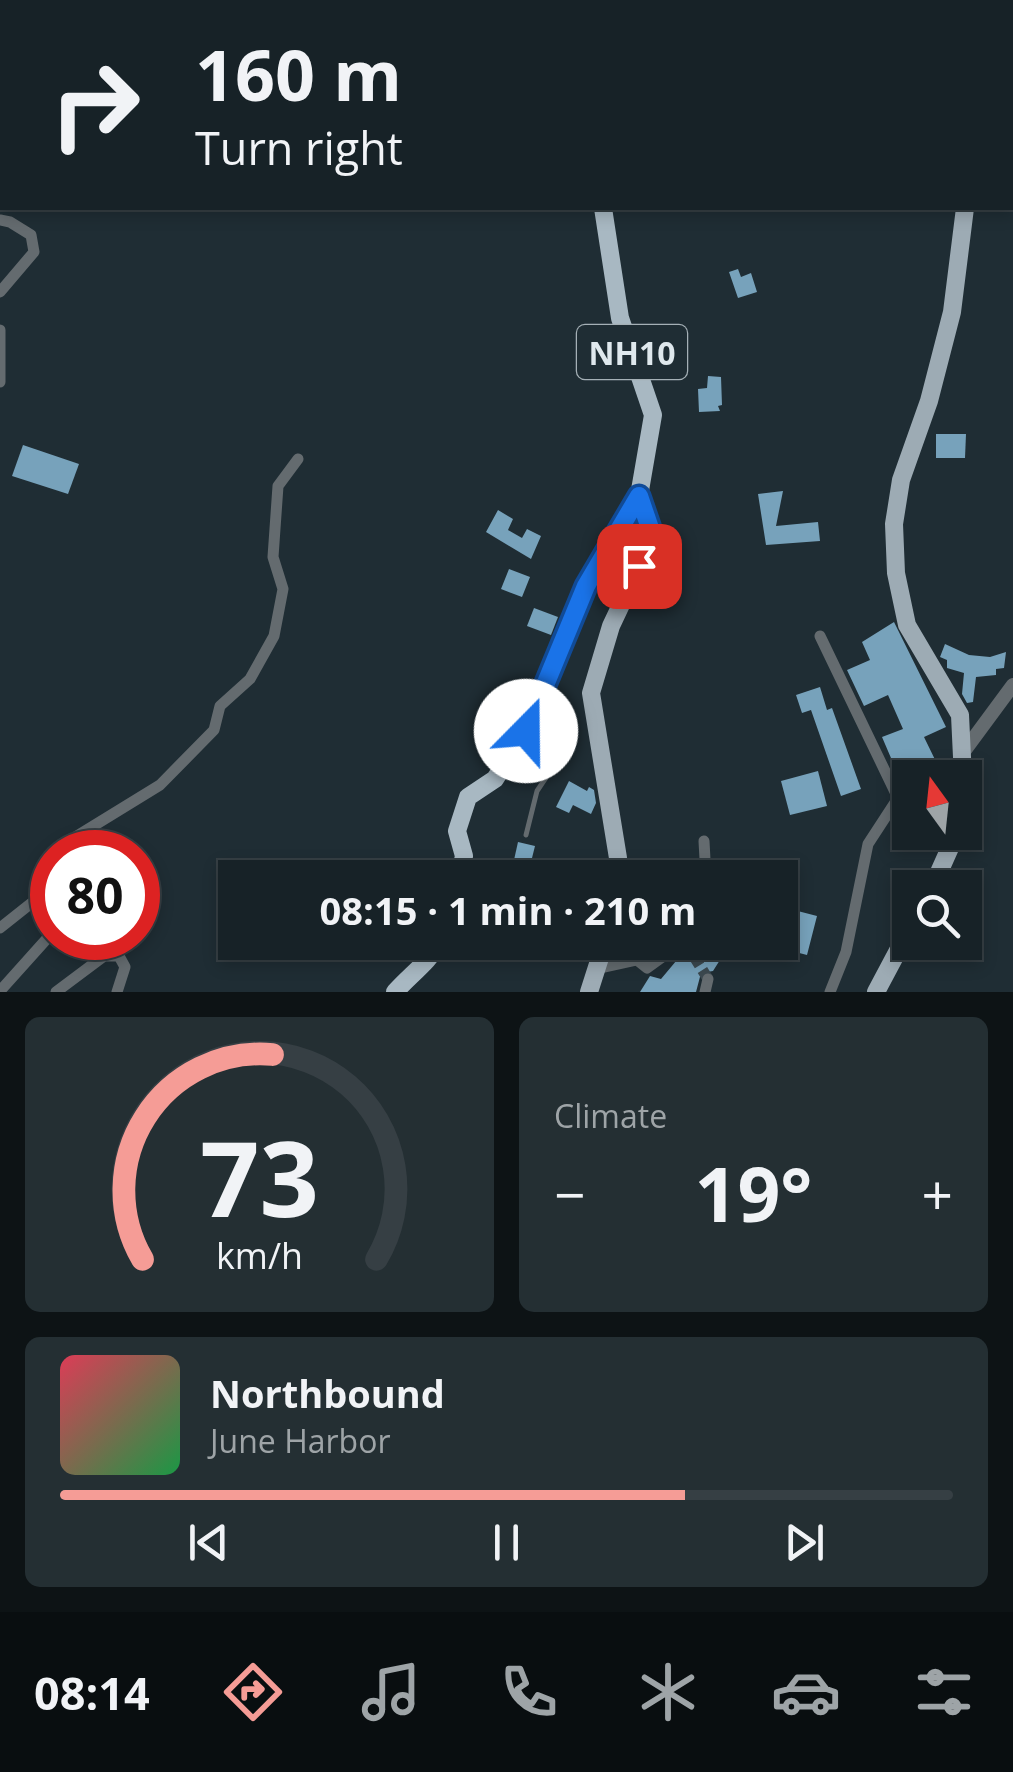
<!DOCTYPE html>
<html lang="en">
<head>
<meta charset="utf-8">
<style>
  :root { --surface:#172227; --page:#242f33; --text:#f1f3f6; --muted:#9ea4a7; --line:#363f44; --accent:#f59c96 }
  body { margin:0; font-family:"Open Sans",sans-serif; background:var(--page); color:var(--text); height:100vh; display:flex; flex-direction:column; font-size:38px; white-space:nowrap }
  * { box-sizing:border-box; margin:0 }
  p { font-size:32px; color:var(--muted) }
  .icon { flex:none; width:55px; height:55px; fill:none; stroke:currentColor; stroke-width:2; stroke-linecap:round; stroke-linejoin:round }
  .map { position:relative; height:992px; overflow:hidden }
  .side { display:flex; flex-direction:column; gap:25px; padding:25px; background:#0d1315; flex:1 }
  .side>* { flex:none }
  .top-card { position:absolute; left:0px; top:0px; width:1015px; height:210px; box-shadow:0 5px 15px #0003,0 0 0 2px var(--line); background:#172227; color:var(--text); overflow:hidden }
  .needle { width:65px; rotate:345deg }
  .tools { position:absolute; left:892px; top:760px; display:grid; gap:20px }
  .tools a { display:grid; place-items:center; width:90px; height:90px; border-radius:0px; background:var(--surface); box-shadow:0 5px 15px #0003,0 0 0 2px var(--line); font-size:50px }
  .speed { position:absolute; left:30px; top:830px; display:flex; gap:20px; font-size:50px; font-weight:700; text-align:center }
  .speed>* { display:grid; place-content:center; width:130px; height:130px; border-radius:50%; background:var(--surface); box-shadow:0 5px 15px #0003,0 0 0 2px var(--line); line-height:1 }
  .speed .limit { border:15px solid #d22; background:#fff; color:#111 }
  .pin { position:absolute; display:grid; place-items:center; width:85px; height:85px; color:#fff; margin:-42px; border-radius:20px; box-shadow:0 5px 15px #0006 }
  .me { position:absolute; width:110px; margin:-55px; rotate:22deg; stroke-linejoin:round; filter:drop-shadow(0 0 8px #0008) }
  .turn { display:flex; align-items:center; gap:35px; height:210px; padding:0 30px; font-size:45px }
  .turn .icon { width:130px; height:130px; stroke-width:2.5 }
  .turn b { display:block; font-size:70px; line-height:85px }
  .big { font-size:75px; font-weight:700; line-height:1.1 }
  .side .tile { flex:1; display:flex; flex-direction:column; justify-content:center; gap:15px; min-width:0; padding:0 35px; border-radius:15px; background:var(--page) }
  .side .dial { align-items:center; gap:0 }
  .dial svg { height:260px; overflow:visible; fill:none; stroke:var(--line); stroke-width:7; stroke-linecap:round; text-anchor:middle }
  .dial text { fill:var(--text); stroke:none }
  .song { display:flex; align-items:center; gap:30px }
  .cover { width:120px; height:120px; border-radius:15px; background:linear-gradient(135deg,hsl(350 70% 55%),hsl(140 70% 35%)) }
  .played { height:10px; border-radius:5px; background:linear-gradient(90deg,var(--accent) 70%,var(--line) 70%) }
  .keys { display:flex; justify-content:space-around; direction:ltr }
  .heat { display:flex; justify-content:space-between; align-items:center; font-size:55px; direction:ltr }
  .side .tiles { flex:1; display:grid; gap:25px; grid-template-columns:1fr 1fr }
  .tile:last-child { grid-column:span 2 }
  .trip { position:absolute; left:218px; top:860px; width:580px; height:100px; border-radius:0px; background:var(--surface); box-shadow:0 5px 15px #0003,0 0 0 2px var(--line); font-weight:700; line-height:100px; text-align:center }
  .menu { display:flex; height:160px; justify-content:space-around; align-items:center; background:#090e10; color:var(--muted) }
  .menu .icon { width:70px; height:70px }
  .menu .active { color:var(--accent) }
  .menu b { font-size:45px; color:var(--text) }
  .map>svg:first-child { display:block }
  .building { fill:#77a2bb }
  .lines { fill:none; stroke-linecap:round; stroke-linejoin:round }
  .minor-tunnel { stroke:#3c4950; stroke-width:11; stroke-dasharray:11 5.5; stroke-linecap:butt }
  .service { stroke:#646b6f; stroke-width:5 }
  .minor { stroke:#646b6f; stroke-width:11 }
  .tertiary { stroke:#646b6f; stroke-width:14 }
  .primary { stroke:#9dabb4; stroke-width:18 }
  .trunk { stroke:#a8b8c2; stroke-width:18 }
  .route-casing { stroke:#114b97; stroke-width:25 }
  .route { stroke:#1a73e8; stroke-width:18 }
  .labels { text-anchor:middle; dominant-baseline:central; stroke-width:10; stroke-linejoin:round; paint-order:stroke }
  .shield { fill:#1f2d34; stroke:#a5b0b6; stroke-width:2.5 }
  .shield-label { font-size:32px; font-weight:bold; fill:#dfe8ed }
</style>
</head>
<body>
<div class="map">
<svg width="1013" height="992" viewBox="0 0 1013 992">
  <rect width="100%" height="100%" fill="#1f2d34"/>
  <g class="building">
    <path d="M738 269 741 277 751 273 757 292 738 298 729 272Z"/>
    <path d="M708 376 721 377 722 405 718 406 720 411 699 412 698 389 707 388Z"/>
    <path d="M936 434H966L965 458H936Z"/>
    <path d="M23 445 79 464 68 494 12 476Z"/>
    <path d="M783 491 776 526 818 522 820 541 766 545 758 494Z"/>
    <path d="M498 510 513 519 508 530 522 538 527 529 541 536 531 559 486 532Z"/>
    <path d="M509 569 530 577 522 597 501 589Z"/>
    <path d="M534 608 558 617 551 635 527 626Z"/>
    <path d="M894 622 946 727 924 737 942 774 910 778V783L903 786 882 737 903 729 888 695 864 706 847 670 870 660 862 642Z"/>
    <path d="M945 644 969 655 990 657 1006 652 1004 668 996 669V675L976 677 973 702 967 703 962 694 964 673 947 668V660L940 657Z"/>
    <path d="M820 687 827 710 832 708 861 789 841 796 811 710 802 713 796 695Z"/>
    <path d="M818 771 827 806 790 815 781 781Z"/>
    <path d="M569 781 587 791 589 787 594 790 596 803 591 814 573 805 569 813 556 807Z"/>
    <path d="M518 842 535 846 527 878H510Z"/>
    <path d="M785 861 786 878H742L741 863Z"/>
    <path d="M780 899 793 903 790 909 817 916 807 955 780 948Z"/>
    <path d="M692 942H711L725 952 713 971 701 973 696 992H640L650 976 661 979Z"/>
  </g>
  <g class="lines">
    <path class="minor-tunnel" d="M685 942 708 979"/>
    <path class="service" d="M526 835 537 791 557 761 566 740 538 716"/>
    <g class="minor">
      <path d="M0 220 10 222 31 235 34 252 0 292"/>
      <path d="M0 330V382"/>
      <path d="M820 636 898 798 868 844 846 952 830 992"/>
      <path d="M704 841 706 878"/>
      <path d="M67 852 77 836 160 785 214 730 220 706 250 679 274 636 283 589 273 557 278 486 298 459"/>
      <path d="M34 901 52 873"/>
      <path d="M0 928 34 901 52 893"/>
      <path d="M637 960 647 968 683 942"/>
      <path d="M596 969 637 960 672 942"/>
      <path d="M0 991 52 933"/>
      <path d="M56 992 104 956H119L125 967 117 992"/>
      <path d="M705 992 708 979"/>
    </g>
    <path class="tertiary" d="M962 754 1013 685"/>
    <g class="primary">
      <path d="M953 0 954 2"/>
      <path d="M963 778 960 715 907 625 896 573 894 524 901 480 929 401 952 312 965 208"/>
      <path d="M616 878 618 858 591 693 611 626 653 537 639 496"/>
      <path d="M932 888 957 832"/>
      <path d="M589 992 605 942"/>
      <path d="M876 992 910 928"/>
    </g>
    <g class="trunk">
      <path d="M568 0V2"/>
      <path d="M459 878 464 856 457 831 468 797 495 779 526 731 586 586 639 496 653 415 620 318 603 208"/>
      <path d="M395 992C410 975 429 962 440 942"/>
    </g>
  </g>
  <g class="lines">
    <g class="route-casing">
      <path id="route" d="M526 731 586 586 639 496 653 537 639 566"/>
    </g>
    <use href="#route" class="route"/>
  </g>
  <g class="labels">
    <rect class="shield" x="577" y="325" width="110" height="54" rx="8"/>
    <g class="shield-label">
      <text x="632" y="352">NH10</text>
    </g>
  </g>
</svg>
<div class="tools">
<a><svg class="needle" viewBox="-14 -14 28 28"><path d="M0-13l5 13h-10z" fill="#e53935"/><path d="M0 13l5-13h-10z" fill="#9ea4a7"/></svg></a>
<a><svg class="icon" aria-label="search" viewBox="0 0 24 24"><circle cx="10" cy="10" r="6"/><path d="M15 15l6 6"/></svg></a>
</div>
<div class="speed"><div class="limit">80</div></div>
<div class="pin" style="left:639px;top:566px;background:#d93025"><svg class="icon" aria-label="arrive" viewBox="0 0 24 24"><path d="M6 21V4h12l-3 4 3 4H6"/></svg></div>
<svg class="me" style="left:526px;top:731px" viewBox="-20 -20 40 40"><circle r="19" fill="#fff"/><path d="M0-13L10 11 0 6-10 11z" fill="#1a73e8"/></svg>
<div class="trip">08:15 · 1 min · 210 m</div>
<div class="top-card">
<div class="turn"><svg class="icon" aria-label="right" viewBox="0 0 24 24"><path d="M7 20v-9h11M14 6l5 5-5 5"/></svg><div><b>160 m</b>Turn right</div></div>
</div>
</div>
<section class="side">
<div class="tiles">
<div class="tile dial"><svg viewBox="0 0 100 80">
<path d="M14 69A42 42 0 1 1 86 69"/>
<path d="M14 69A42 42 0 0 1 54 6" stroke="#f59c96"/>
<text x="50" y="56" font-size="32" font-weight="700">73</text>
<text x="50" y="72" font-size="11">km/h</text>
</svg></div>
<div class="tile"><p>Climate</p>
<div class="heat"><a>−</a><b class="big">19°</b><a>+</a></div>
</div>
<div class="tile">
<div class="song"><i class="cover"></i><div><b>Northbound</b><p>June Harbor</p></div></div>
<div class="played"></div>
<div class="keys"><svg class="icon" aria-label="previous" viewBox="0 0 24 24"><path d="M18 5L8 12l10 7zM5 5v14"/></svg><svg class="icon" aria-label="pause" viewBox="0 0 24 24"><path d="M8 5v14M16 5v14"/></svg><svg class="icon" aria-label="next" viewBox="0 0 24 24"><path d="M6 5l10 7-10 7zM19 5v14"/></svg></div>
</div>
</div>
</section>
<nav class="menu">
<b>08:14</b>
<svg class="icon active" aria-label="directions" viewBox="0 0 24 24"><path d="M12 3l9 9-9 9-9-9zM9 14v-3h6M13 9l2 2-2 2"/></svg>
<svg class="icon" aria-label="music" viewBox="0 0 24 24"><path d="M9 18V5l10-2v13"/><circle cx="6" cy="18" r="3"/><circle cx="16" cy="16" r="3"/></svg>
<svg class="icon" aria-label="phone" viewBox="0 0 24 24"><path d="M5 4h4l2 5-3 2q2 4 5 5l2-3 5 2v4C11 20 4 13 5 4z"/></svg>
<svg class="icon" aria-label="climate" viewBox="0 0 24 24"><path d="M12 3v18M4 7l16 10M4 17L20 7"/></svg>
<svg class="icon" aria-label="car" viewBox="0 0 24 24"><path d="M5 17H2v-5l4-1 3-4h7l3 4 3 1v5h-3M9 17h6M6 11h13"/><circle cx="7" cy="17" r="2"/><circle cx="17" cy="17" r="2"/></svg>
<svg class="icon" aria-label="filters" viewBox="0 0 24 24"><path d="M4 7h16M4 17h16"/><circle cx="9" cy="7" r="2"/><circle cx="15" cy="17" r="2"/></svg>
</nav>
</body>
</html>
